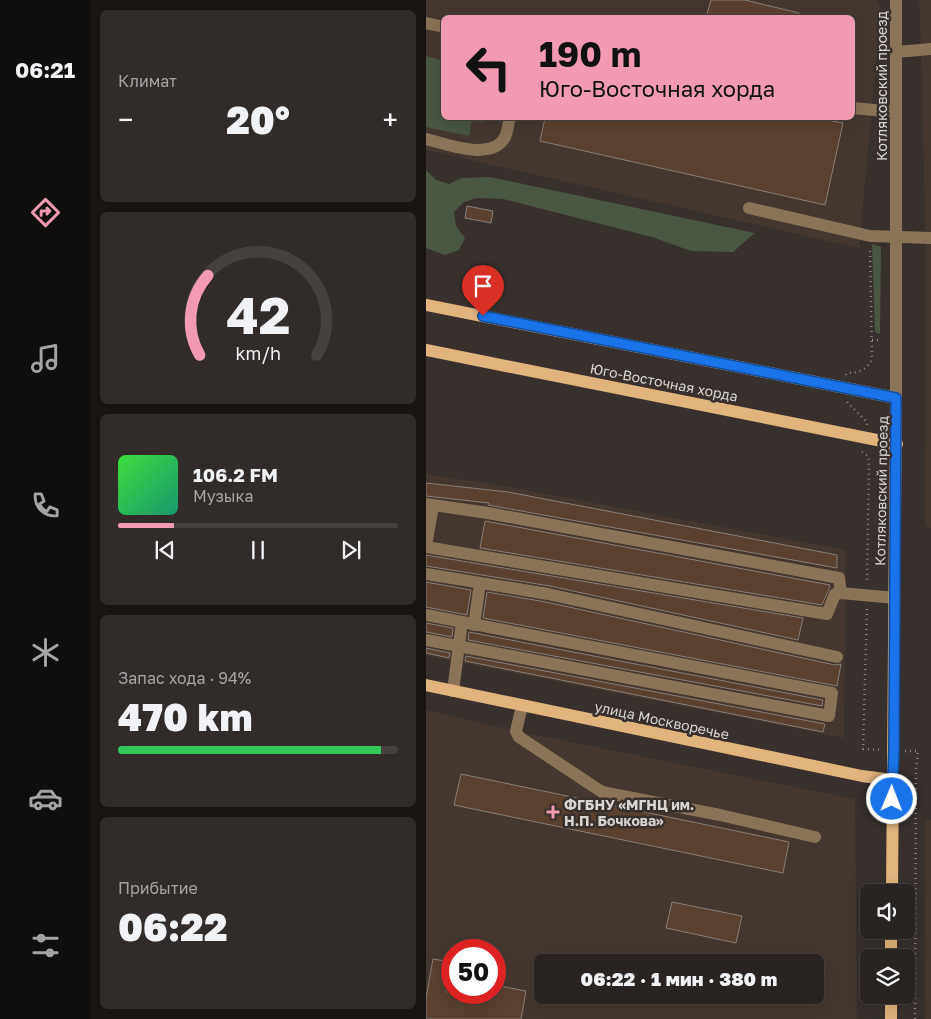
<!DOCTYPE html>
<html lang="ru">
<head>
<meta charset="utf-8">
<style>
  :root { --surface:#292421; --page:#312c2a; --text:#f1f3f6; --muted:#a5a4a5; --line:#45413f; --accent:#f19ab2 }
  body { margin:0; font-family:"Golos Text",sans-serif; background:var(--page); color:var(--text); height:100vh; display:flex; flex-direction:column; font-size:19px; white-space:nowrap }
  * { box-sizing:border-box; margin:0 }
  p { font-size:16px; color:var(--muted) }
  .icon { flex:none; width:28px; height:28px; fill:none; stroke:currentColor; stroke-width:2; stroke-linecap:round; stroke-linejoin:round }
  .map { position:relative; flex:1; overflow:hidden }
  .details { display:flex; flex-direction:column; gap:10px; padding:10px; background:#171412; width:336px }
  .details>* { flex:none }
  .top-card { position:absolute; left:15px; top:15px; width:414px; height:105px; border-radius:8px; box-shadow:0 5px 20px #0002,0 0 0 1px var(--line); background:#f19ab2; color:#111; overflow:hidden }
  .fabs { position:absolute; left:434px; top:884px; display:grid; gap:10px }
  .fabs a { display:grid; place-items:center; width:55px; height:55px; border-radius:8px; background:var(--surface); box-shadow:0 5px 20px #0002,0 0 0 1px var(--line); font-size:25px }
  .speed { position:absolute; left:15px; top:939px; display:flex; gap:10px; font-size:25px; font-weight:700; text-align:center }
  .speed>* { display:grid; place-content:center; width:65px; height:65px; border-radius:50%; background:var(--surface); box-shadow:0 5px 20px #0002,0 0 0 1px var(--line); line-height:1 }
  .speed .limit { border:8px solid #d22; background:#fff; color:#111 }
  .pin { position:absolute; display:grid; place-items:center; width:42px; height:42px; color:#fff; margin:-51px -21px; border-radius:50% 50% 50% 0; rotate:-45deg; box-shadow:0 0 5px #0007 }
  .pin .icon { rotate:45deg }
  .me { position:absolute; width:55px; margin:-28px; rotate:1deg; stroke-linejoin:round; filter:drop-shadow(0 0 4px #0008) }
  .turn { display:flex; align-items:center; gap:18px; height:105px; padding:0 15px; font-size:22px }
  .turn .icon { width:65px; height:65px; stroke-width:2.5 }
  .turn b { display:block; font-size:35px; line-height:42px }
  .big { font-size:38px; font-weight:800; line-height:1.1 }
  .details .widget { flex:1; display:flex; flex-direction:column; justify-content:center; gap:8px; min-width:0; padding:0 18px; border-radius:8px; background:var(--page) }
  .details .dial { align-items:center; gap:0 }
  .dial svg { height:130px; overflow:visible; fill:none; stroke:var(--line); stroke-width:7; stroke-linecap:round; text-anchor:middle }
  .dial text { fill:var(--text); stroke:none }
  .song { display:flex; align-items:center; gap:15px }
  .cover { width:60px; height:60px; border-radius:8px; background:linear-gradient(135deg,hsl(120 70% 55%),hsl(160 70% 35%)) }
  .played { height:5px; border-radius:2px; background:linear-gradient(90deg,var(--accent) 20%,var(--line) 20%) }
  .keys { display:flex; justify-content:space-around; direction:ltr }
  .heat { display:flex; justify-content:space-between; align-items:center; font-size:28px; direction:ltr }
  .charge { height:8px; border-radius:4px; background:linear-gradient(90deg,#34c759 94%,var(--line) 0) }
  .trip { position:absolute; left:108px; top:954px; width:290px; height:50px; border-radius:8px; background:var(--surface); box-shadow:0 5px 20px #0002,0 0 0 1px var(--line); font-weight:800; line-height:50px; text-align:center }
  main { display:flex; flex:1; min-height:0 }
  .tab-bar { display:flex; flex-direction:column; width:90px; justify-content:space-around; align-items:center; background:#100e0d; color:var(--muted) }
  .tab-bar .icon { width:35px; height:35px }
  .tab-bar .on { color:var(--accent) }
  .tab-bar b { font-size:22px; color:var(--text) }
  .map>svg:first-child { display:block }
  .built { fill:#44372f; fill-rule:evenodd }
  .green { fill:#495743 }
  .building { fill:#5a4130; stroke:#88807b }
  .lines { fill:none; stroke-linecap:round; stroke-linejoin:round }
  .path { stroke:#8d8784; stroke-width:2.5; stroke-dasharray:1 4; stroke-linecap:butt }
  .minor { stroke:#897359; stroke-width:12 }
  .major { stroke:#e1b47d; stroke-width:12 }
  .route-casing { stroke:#114b97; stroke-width:12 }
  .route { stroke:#1a73e8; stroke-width:9 }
  .poi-dot { fill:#f19ab2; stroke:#37302c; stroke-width:2 }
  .labels { text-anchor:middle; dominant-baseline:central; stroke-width:5; stroke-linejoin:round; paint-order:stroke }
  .street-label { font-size:14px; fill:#d9d5d2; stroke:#37302c }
  .poi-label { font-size:14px; font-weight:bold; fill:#d9d5d2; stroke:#37302c; text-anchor:start }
</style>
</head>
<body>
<main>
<nav class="tab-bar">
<b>06:21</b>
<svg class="icon on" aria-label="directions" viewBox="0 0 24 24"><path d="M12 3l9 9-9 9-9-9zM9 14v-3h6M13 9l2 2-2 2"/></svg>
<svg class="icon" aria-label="music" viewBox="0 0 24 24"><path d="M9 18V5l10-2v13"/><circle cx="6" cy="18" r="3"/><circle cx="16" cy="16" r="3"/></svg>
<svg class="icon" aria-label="phone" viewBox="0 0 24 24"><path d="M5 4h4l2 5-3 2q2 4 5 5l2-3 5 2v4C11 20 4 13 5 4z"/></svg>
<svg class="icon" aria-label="climate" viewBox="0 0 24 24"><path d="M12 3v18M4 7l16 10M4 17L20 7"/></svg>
<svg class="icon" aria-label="car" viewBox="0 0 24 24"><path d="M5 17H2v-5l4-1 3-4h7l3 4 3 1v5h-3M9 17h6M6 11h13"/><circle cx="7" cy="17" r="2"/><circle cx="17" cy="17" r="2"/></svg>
<svg class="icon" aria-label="filters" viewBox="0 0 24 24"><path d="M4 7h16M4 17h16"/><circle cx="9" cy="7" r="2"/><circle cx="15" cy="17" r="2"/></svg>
</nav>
<section class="details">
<div class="widget"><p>Климат</p>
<div class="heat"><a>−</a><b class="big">20°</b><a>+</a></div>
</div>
<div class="widget dial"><svg viewBox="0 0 100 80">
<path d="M14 69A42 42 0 1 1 86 69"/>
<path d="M14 69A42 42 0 0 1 19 20" stroke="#f19ab2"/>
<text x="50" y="56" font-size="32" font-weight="700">42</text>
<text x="50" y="72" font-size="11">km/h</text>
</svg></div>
<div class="widget">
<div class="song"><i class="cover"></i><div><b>106.2 FM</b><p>Музыка</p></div></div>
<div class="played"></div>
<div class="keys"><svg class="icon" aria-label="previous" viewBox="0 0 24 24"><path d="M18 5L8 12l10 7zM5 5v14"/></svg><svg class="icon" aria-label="pause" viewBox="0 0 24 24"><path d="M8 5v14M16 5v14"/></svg><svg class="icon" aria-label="next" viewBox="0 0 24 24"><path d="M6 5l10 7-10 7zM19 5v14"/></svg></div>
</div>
<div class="widget"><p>Запас хода · 94%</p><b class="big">470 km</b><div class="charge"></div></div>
<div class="widget"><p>Прибытие</p><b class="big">06:22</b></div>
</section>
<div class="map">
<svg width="505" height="1019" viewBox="0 0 505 1019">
  <rect width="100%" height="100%" fill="#37302c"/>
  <g class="built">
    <path d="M0 0H451L455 9 433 248 0 150ZM18 18H426V118H18Z"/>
    <path d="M493 0H505V528L499 526 500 260 495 51Z"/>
    <path d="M0 474 83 487 420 550 418 738 0 656Z"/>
    <path d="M0 710 90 731 429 799 431 1019H0ZM26 950H69V992H26ZM116 962H389V995H116Z"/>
    <path d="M499 819 505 820V1019H499Z"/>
  </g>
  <g class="green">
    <path d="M0 56 17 61 18 118H58L57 122 46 121 43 136 0 127Z"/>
    <path d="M0 170 10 180 23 184 36 178 64 177 329 233 307 252 265 251 226 237 77 199 51 198 38 202 28 212 30 226 39 238 33 250 19 255 0 248Z"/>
    <path d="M446 244 455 247 454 334 449 332Z"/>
  </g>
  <g class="building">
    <path d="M285 0H319L373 13V18H280Z"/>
    <path d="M119 118H391L417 123 399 205 114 141Z"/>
    <path d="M41 206 67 211 65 223 39 218Z"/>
    <path d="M0 483 82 492 411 555V568L62 505 63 503 0 496Z"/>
    <path d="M59 521 404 585 403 589 396 605 54 548Z"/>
    <path d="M0 555 377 618 372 640 124 586 0 566Z"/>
    <path d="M0 582 45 590 41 615 0 607Z"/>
    <path d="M61 592 120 602 409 665 415 664 411 686 57 618Z"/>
    <path d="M0 623 27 628 26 637 0 632Z"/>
    <path d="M43 632 397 700 396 706 42 640Z"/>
    <path d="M0 648 24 653 23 658 0 653Z"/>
    <path d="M40 656 399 724 397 732 39 661Z"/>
    <path d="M35 774 363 842 357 873 28 805Z"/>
    <path d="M246 902 316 916 310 943 240 928Z"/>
    <path d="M7 959 25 962 20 992H69V985L100 991 95 1019H0V998Z"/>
  </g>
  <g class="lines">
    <g class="path">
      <path d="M446 340H454"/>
      <path d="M420 375 421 373C432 373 440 370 446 360L444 248"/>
      <path d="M421 402 441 422V426"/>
      <path d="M436 452 442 456 443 461 441 583"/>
      <path d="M441 609 437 749 456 750"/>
      <path d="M479 751H492L490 770 489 1019"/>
    </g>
    <g class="minor">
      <path d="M470 0V398"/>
      <path d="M0 23 18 27"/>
      <path d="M470 52 505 49"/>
      <path d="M426 108 470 112"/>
      <path d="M0 139C21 144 66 162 79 137 82 131 82 123 84 118"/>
      <path d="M323 208 444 236 505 238"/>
      <path d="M0 504 62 513 413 578 415 593"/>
      <path d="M0 546 7 506"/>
      <path d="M0 547 401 614 409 594 415 593 469 598"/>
      <path d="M0 574 122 594 411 657"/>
      <path d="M0 615 406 693 403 716 0 640"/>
      <path d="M48 625 54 583"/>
      <path d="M27 691 36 622"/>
      <path d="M96 706 90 731 93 737 176 792 294 815 389 837"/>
    </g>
    <g class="major">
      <path d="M0 305 470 398 466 892"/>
      <path d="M0 350 471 444"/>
      <path d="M0 685 436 776 466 780"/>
      <path d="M465 958V930"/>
      <path d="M465 1019V995"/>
    </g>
  </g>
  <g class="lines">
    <g class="route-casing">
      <path id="route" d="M57 316 470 398 468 750 466 799"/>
    </g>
    <use href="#route" class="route"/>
  </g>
  <path class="poi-dot" d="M124.5 804.5h5v5h5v5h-5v5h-5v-5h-5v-5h5z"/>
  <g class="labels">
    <g class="street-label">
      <text transform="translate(455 86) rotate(-90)">Котляковский проезд</text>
      <text transform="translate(238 382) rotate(11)">Юго-Восточная хорда</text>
      <text transform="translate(455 491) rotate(-89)">Котляковский проезд</text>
      <text transform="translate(236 720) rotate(12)">улица Москворечье</text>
    </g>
    <g class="poi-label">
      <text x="138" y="804">ФГБНУ «МГНЦ им.<tspan x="138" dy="16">Н.П. Бочкова»</tspan></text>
    </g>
  </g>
</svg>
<div class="fabs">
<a><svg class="icon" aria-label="sound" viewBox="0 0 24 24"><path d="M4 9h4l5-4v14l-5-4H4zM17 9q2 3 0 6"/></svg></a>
<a><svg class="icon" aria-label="layers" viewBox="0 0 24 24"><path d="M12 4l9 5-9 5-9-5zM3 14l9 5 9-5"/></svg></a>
</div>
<div class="speed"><div class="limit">50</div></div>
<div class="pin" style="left:57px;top:316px;background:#d93025"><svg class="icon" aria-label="arrive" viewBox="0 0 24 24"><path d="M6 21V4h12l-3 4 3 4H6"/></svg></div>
<svg class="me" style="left:466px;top:799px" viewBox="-20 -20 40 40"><circle r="17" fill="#1a73e8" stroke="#fff" stroke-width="3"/><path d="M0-11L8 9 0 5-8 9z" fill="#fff"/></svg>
<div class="trip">06:22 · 1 мин · 380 m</div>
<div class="top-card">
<div class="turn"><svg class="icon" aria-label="left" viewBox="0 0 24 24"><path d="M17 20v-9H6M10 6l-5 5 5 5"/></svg><div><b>190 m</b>Юго-Восточная хорда</div></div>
</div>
</div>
</main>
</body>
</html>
